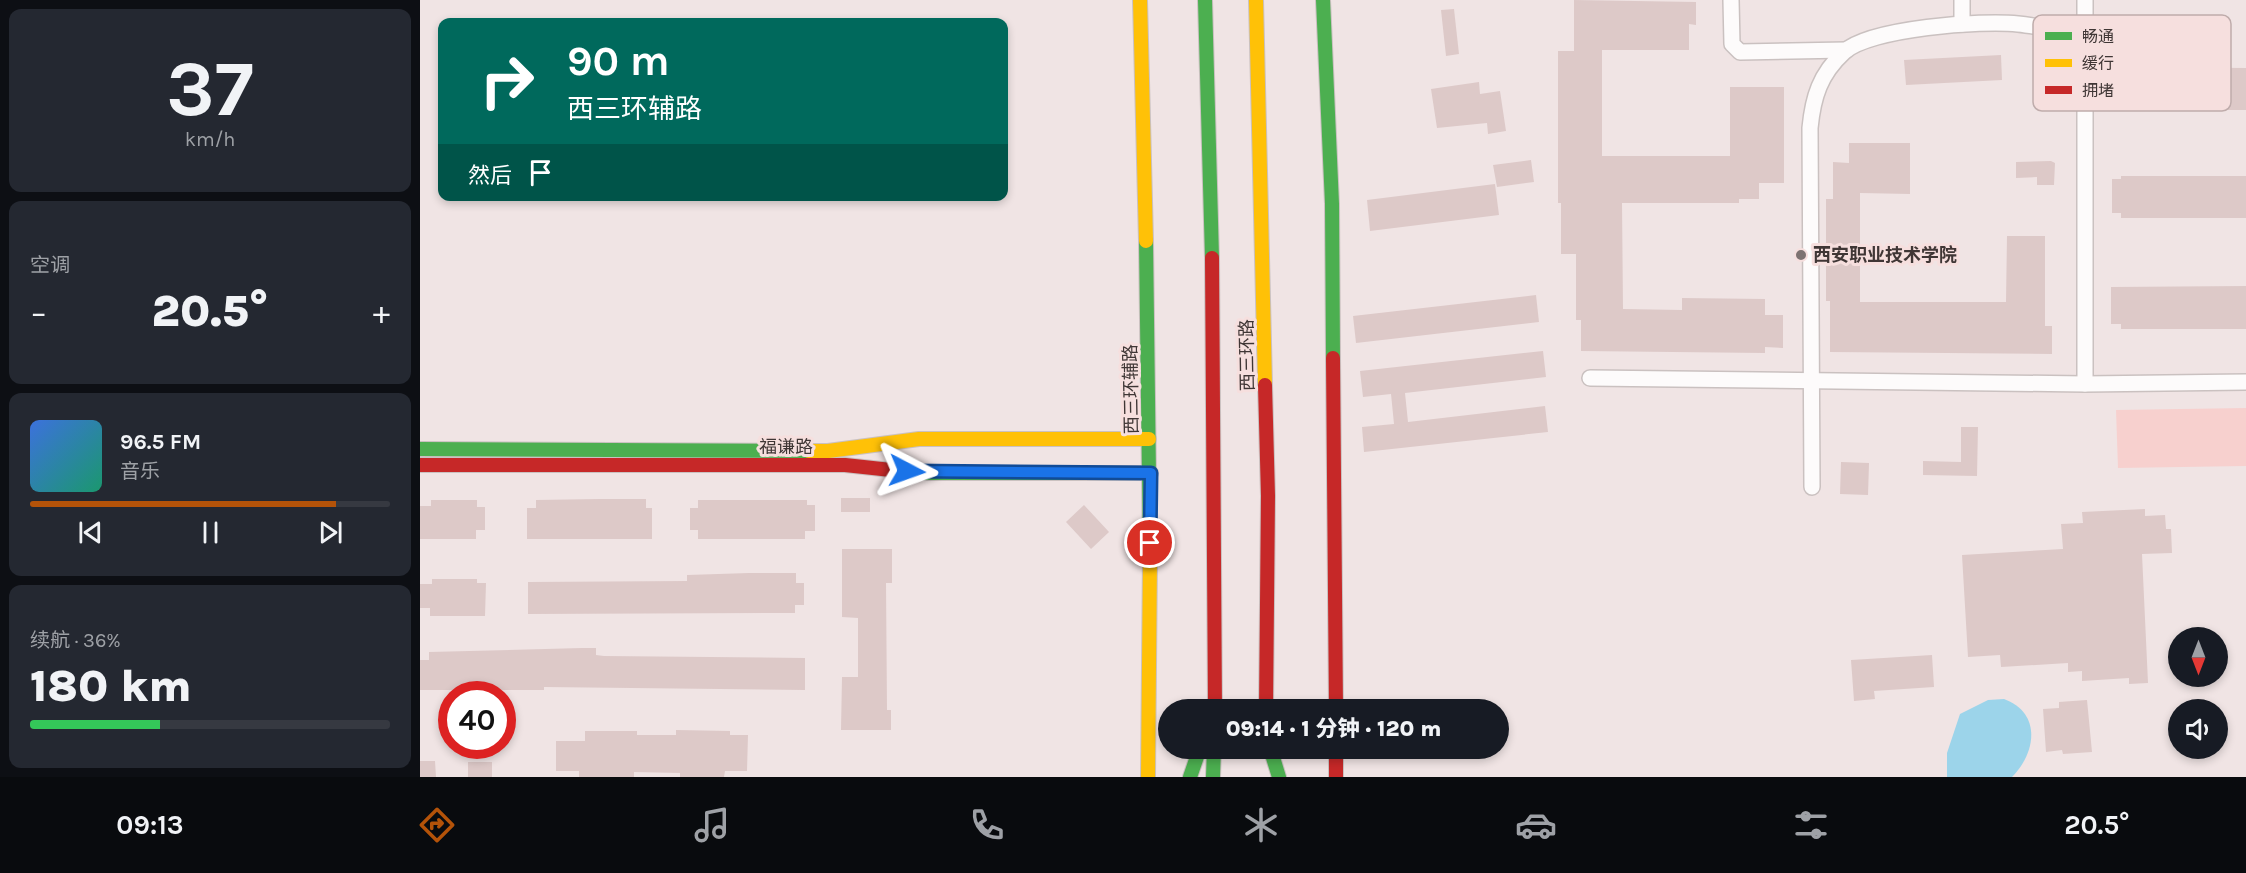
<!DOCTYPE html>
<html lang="zh">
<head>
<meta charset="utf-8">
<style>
  :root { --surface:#171b24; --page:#242831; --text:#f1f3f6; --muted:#9ea1a6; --line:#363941; --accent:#b45309 }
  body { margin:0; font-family:Karla,"Noto Sans SC",sans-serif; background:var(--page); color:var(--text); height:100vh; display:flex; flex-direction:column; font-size:22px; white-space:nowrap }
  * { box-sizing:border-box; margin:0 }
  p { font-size:20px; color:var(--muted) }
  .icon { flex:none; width:33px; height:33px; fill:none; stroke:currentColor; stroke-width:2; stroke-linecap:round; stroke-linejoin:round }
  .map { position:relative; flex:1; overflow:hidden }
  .drawer { display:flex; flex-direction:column; gap:9px; padding:9px; background:#0d0f14; width:420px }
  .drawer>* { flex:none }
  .top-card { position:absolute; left:18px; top:18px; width:570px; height:183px; border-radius:12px; box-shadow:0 3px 9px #0003; background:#00695c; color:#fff; overflow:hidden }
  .needle { width:39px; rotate:180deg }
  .tools { position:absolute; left:1748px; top:627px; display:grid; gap:12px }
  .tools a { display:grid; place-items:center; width:60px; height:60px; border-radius:50%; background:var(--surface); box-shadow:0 3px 9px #0003; font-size:30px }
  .speed { position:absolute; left:18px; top:681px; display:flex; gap:12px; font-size:30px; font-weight:700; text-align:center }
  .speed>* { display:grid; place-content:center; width:78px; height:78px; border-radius:50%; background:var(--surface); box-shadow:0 3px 9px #0003; line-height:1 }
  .speed .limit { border:9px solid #d22; background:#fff; color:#111 }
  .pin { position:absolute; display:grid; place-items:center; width:51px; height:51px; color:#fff; margin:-26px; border:3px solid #fff; border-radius:50%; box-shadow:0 2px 6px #0007 }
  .me { position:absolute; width:66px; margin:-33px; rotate:94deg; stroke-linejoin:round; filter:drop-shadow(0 0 4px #0008) }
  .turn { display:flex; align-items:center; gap:21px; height:126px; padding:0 30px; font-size:27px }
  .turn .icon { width:78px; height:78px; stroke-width:2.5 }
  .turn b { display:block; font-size:42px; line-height:51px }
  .then { display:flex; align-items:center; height:57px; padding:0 30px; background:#0003; gap:12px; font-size:22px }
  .big { font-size:45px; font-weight:800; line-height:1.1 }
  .drawer .tile { flex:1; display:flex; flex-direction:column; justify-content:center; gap:9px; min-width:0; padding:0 21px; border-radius:12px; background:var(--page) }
  .drawer .dial { align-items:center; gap:0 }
  .dial b { font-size:78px; line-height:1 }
  .song { display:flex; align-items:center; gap:18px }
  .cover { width:72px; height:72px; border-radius:9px; background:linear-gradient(135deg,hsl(220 70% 55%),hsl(160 70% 35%)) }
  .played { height:6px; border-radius:3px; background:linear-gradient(90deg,var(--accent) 85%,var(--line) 85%) }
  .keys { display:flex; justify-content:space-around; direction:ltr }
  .heat { display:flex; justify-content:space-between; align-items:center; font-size:33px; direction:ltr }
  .charge { height:9px; border-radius:4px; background:linear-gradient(90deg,#34c759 36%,var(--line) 0) }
  .trip { position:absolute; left:738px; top:699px; width:351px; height:60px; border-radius:30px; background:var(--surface); box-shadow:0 3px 9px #0003; font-weight:800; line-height:60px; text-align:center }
  .menu { display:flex; height:96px; justify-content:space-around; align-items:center; background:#090b0e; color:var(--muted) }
  .menu .icon { width:42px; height:42px }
  .menu .on { color:var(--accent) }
  .menu b { font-size:27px; color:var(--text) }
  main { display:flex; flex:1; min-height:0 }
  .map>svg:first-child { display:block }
  .green { fill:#f7d0ce }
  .water { fill:#9cd4ea }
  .building { fill:#ddc9c8 }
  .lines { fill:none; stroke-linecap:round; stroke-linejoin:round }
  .street-casing { stroke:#cac1c0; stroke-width:18 }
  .fast-casing { stroke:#cac1c0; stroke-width:16 }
  .slow-casing { stroke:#cac1c0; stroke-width:16 }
  .jam-casing { stroke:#cac1c0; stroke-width:16 }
  .street { stroke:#fdfbfb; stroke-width:15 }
  .fast { stroke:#4caf50; stroke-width:14 }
  .slow { stroke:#ffc107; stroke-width:14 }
  .jam { stroke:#c62828; stroke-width:14 }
  .route-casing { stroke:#114b97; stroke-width:15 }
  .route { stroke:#1a73e8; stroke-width:10 }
  .poi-dot { fill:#7d7372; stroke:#f6dfde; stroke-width:2 }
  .labels { text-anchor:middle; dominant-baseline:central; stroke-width:6; stroke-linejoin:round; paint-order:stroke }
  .poi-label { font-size:18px; font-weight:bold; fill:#3f3635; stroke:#f6dfde; text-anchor:start }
  .street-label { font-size:18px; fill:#3f3635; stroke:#f6dfde }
  .key { fill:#f6dfde; stroke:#bfacab; stroke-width:1.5 }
  .key-label { font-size:16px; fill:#3f3635 }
</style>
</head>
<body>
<main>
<section class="drawer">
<div class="tile dial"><b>37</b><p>km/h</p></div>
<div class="tile"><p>空调</p>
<div class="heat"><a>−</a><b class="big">20.5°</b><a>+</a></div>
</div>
<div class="tile">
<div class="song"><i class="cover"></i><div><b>96.5 FM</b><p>音乐</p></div></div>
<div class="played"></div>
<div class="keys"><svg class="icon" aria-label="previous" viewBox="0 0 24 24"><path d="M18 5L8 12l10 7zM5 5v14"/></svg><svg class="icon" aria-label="pause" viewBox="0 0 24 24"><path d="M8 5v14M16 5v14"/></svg><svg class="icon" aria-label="next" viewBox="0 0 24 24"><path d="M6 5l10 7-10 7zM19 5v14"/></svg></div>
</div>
<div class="tile"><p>续航 · 36%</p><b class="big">180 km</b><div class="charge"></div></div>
</section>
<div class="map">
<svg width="1826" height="777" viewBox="0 0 1826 777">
  <rect width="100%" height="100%" fill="#f0e4e4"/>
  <path class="green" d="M1826 408V466L1698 468 1696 410Z"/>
  <path class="water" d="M1584 699C1622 713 1616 753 1592 777H1527V753L1540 714 1568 700Z"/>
  <g class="building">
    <path d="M1154 0 1276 2V25L1269 24V50H1182V156H1310V87H1364V183H1339V199H1319V203H1202L1203 309 1262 310V298L1345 299V315H1363V348L1345 347V353L1161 351V320H1156V254H1141V203H1138V51H1154Z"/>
    <path d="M1034 9 1039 54 1026 56 1021 10Z"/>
    <path d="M1581 55 1582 80 1486 85 1484 60Z"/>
    <path d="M1700 67 1826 68V110H1700V106H1691V72H1700Z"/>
    <path d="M1059 82 1060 94 1080 91 1086 131 1068 134 1067 123 1017 128 1011 89Z"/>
    <path d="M1429 143H1490V194L1440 193V302H1586L1587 236H1625V326H1632V354L1410 352V301H1406V199H1413V162L1429 163Z"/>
    <path d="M1111 160 1114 182 1077 187 1073 165Z"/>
    <path d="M1631 161 1635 163 1634 185H1617V177L1596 178V162Z"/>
    <path d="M1701 176H1826V218H1701V213H1692V179H1701Z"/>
    <path d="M1075 184 1079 215 950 231 947 200Z"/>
    <path d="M1826 286V329H1701V324H1691V287Z"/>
    <path d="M1116 295 1119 322 936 343 933 316Z"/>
    <path d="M1123 351 1126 377 985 393 988 422 1125 406 1128 432 944 452 942 427 974 424 971 394 943 397 940 371Z"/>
    <path d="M1541 427H1558L1557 476 1503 475V461L1541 462Z"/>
    <path d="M1421 462 1449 463 1448 495 1420 494Z"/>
    <rect x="421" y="498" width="29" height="14"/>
    <path d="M179 499H226V508H232V539H107V508H116V500Z"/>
    <path d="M11 500H57V507H65V530H56V539H0V506H11Z"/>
    <path d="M278 500H387V505H395V531H385V539H278V530H270V508H278Z"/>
    <path d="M664 505 689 532 671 549 646 522Z"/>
    <path d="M1725 509V516L1745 515 1746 529H1751L1752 553 1722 554 1728 683 1709 684V678L1662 681V671L1648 672V663L1581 667 1580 655 1548 657 1542 555 1643 549 1641 524 1663 523 1662 512Z"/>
    <path d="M422 549H472V583H466L467 710H471V730H421L422 677H438V618L422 617Z"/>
    <path d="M329 573H376V583H384V605H375V613L108 614V582L267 581V575Z"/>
    <path d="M12 579H57V583H66L65 616H10V608H0V584H12Z"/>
    <path d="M162 648H176V655L184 656 385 658V690L124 687V690H0V660H9V652Z"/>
    <path d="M1512 655 1514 687 1454 691 1455 699 1434 701 1431 660Z"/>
    <path d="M1667 700 1672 752 1643 754 1642 750 1626 752 1623 709 1639 708V702Z"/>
    <path d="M256 730 310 731V735H328L327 771H305L304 777H260V773L214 772V777H159V771H136V741H165V731H217V735H256Z"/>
    <path d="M0 761H15L16 777H0Z"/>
    <rect x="48" y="762" width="24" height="15"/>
  </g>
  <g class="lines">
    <g class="street-casing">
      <g id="street">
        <path d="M1311 0 1312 44 1320 52 1426 50"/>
        <path d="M1542 0V24"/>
        <path d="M1665 0V384"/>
        <path d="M1170 378 1665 384 1826 382"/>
        <path d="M1392 487 1390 128C1393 97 1400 74 1424 52 1450 28 1562 20 1598 24 1620 26 1643 32 1665 36"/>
      </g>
    </g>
    <g class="fast-casing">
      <g id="fast">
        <path d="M785 0 792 258"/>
        <path d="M903 0 912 204 913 358"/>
        <path d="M726 241 730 556"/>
        <path d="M0 449 389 451"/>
        <path d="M471 470 507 473H731"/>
        <path d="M850 748 859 777"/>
        <path d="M770 777 780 748"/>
        <path d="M793 777 794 748"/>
      </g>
    </g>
    <g class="slow-casing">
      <g id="slow">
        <path d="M720 0 726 241"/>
        <path d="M836 0 845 385"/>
        <path d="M389 451H408L499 439H729"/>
        <path d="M728 777 730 556"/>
      </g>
    </g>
    <g class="jam-casing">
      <g id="jam">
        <path d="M792 258 795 710"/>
        <path d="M913 358 916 710"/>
        <path d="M845 385 848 496 846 710"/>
        <path d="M0 465H425L471 470"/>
        <path d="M916 748V777"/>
      </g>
    </g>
    <use href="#street" class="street"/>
    <use href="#fast" class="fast"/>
    <use href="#slow" class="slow"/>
    <use href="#jam" class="jam"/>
  </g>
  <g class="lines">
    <g class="route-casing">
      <path id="route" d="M487 471 731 473 730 543"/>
    </g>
    <use href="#route" class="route"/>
  </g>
  <circle class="poi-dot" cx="1381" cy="255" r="6"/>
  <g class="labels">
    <g class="poi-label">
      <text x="1393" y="255">西安职业技术学院</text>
    </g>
    <g class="street-label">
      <text transform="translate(827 355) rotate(-91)">西三环路</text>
      <text transform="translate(711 389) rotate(-91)">西三环辅路</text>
      <text x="366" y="447">福谦路</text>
    </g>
  </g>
  <rect x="1613" y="15" width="198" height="96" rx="9" class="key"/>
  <rect x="1625" y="32" width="27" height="8" fill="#4caf50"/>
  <rect x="1625" y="59" width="27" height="8" fill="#ffc107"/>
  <rect x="1625" y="86" width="27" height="8" fill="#c62828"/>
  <g class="key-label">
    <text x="1662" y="42">畅通</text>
    <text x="1662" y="69">缓行</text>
    <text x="1662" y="96">拥堵</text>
  </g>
</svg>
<div class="tools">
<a><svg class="needle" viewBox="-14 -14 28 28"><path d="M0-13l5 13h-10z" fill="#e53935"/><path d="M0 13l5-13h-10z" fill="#9ea1a6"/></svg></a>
<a><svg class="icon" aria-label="sound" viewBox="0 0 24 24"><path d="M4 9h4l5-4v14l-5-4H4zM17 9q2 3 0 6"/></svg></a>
</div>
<div class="speed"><div class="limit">40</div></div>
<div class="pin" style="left:730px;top:543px;background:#d93025"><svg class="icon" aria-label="arrive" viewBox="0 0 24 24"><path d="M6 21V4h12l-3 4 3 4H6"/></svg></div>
<svg class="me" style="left:487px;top:471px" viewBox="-20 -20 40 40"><path d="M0-17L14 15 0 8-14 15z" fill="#1a73e8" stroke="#fff" stroke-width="4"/></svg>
<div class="trip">09:14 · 1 分钟 · 120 m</div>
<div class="top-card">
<div class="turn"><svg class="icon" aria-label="right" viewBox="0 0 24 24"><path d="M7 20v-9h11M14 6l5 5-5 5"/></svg><div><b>90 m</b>西三环辅路</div></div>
<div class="then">然后<svg class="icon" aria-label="arrive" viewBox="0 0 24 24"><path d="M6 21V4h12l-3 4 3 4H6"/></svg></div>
</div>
</div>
</main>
<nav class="menu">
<b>09:13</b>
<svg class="icon on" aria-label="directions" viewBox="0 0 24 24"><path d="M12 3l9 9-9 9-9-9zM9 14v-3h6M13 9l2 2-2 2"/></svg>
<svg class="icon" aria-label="music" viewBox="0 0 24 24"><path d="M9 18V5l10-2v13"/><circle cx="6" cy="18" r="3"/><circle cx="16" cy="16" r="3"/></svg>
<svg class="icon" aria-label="phone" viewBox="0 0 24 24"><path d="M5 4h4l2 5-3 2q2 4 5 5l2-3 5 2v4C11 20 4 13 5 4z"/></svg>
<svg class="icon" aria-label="climate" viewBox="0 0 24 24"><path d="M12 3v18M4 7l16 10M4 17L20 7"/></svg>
<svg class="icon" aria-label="car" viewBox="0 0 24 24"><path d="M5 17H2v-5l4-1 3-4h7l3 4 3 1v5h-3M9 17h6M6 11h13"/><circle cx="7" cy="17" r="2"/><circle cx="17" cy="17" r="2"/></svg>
<svg class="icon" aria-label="filters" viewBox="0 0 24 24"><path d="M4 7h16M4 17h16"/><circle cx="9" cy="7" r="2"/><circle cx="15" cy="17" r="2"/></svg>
<b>20.5°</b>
</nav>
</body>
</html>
